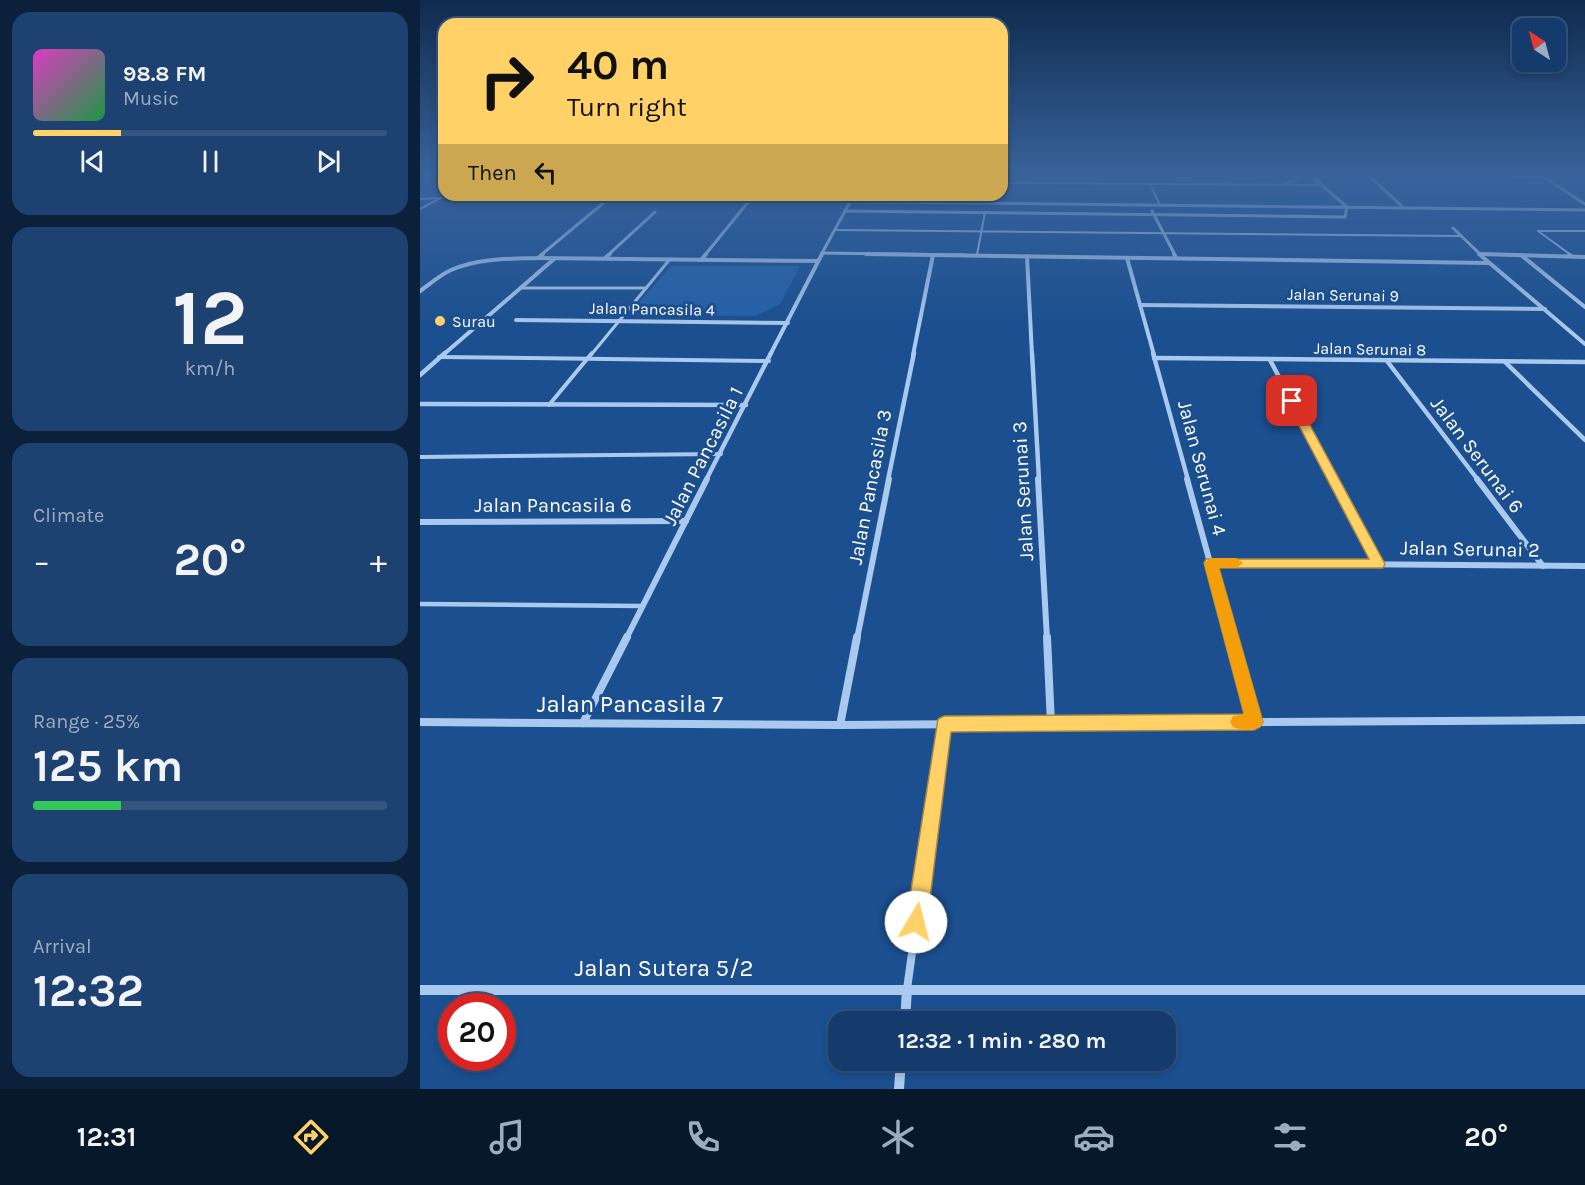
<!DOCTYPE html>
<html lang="en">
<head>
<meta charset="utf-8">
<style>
  :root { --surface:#143b6b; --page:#1d4271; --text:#f1f3f6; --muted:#9dadc1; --line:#33557e; --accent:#ffd166 }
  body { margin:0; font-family:Karla,sans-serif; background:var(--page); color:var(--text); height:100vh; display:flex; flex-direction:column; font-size:22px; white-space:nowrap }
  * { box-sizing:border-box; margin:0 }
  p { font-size:20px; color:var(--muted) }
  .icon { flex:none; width:33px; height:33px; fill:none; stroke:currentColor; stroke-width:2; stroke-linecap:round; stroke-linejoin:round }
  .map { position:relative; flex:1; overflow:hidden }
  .panel { display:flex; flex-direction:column; gap:12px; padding:12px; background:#0b203b; width:420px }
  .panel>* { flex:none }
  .banner { position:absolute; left:18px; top:18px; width:570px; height:183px; border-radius:18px; box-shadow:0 3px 9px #0003,0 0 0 2px var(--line); background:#ffd166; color:#111; overflow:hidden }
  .needle { width:39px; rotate:324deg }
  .buttons { position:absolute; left:1092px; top:18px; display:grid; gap:12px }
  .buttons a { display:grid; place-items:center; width:54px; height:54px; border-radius:12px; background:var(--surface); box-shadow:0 3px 9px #0003,0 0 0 2px var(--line); font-size:30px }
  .speed { position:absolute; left:18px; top:993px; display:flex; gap:12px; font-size:30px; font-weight:700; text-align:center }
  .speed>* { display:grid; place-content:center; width:78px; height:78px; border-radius:50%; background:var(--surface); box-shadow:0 3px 9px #0003,0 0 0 2px var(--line); line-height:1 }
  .speed .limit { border:9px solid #d22; background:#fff; color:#111 }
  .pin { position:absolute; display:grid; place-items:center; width:51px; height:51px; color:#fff; margin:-26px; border-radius:12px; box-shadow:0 3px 9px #0006 }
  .me { position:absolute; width:66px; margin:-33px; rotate:8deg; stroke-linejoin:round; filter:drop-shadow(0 0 4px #0008) }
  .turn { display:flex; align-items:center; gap:21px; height:126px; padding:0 30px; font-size:27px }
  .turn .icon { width:78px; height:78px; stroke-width:2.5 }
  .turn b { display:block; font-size:42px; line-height:51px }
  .then { display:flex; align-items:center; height:57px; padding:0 30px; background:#0003; gap:12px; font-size:22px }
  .big { font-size:45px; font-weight:700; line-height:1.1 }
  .panel .widget { flex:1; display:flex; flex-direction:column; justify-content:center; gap:9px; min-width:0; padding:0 21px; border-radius:18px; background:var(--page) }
  .panel .dial { align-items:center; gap:0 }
  .dial b { font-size:78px; line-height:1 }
  .song { display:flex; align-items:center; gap:18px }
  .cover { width:72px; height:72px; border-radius:9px; background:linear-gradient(135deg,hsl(310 70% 55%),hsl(140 70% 35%)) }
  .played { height:6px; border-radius:3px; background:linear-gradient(90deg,var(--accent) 25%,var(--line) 25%) }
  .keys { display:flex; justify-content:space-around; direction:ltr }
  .heat { display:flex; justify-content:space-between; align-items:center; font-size:33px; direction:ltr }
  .charge { height:9px; border-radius:4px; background:linear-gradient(90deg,#34c759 25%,var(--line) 0) }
  .trip { position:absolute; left:408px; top:1011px; width:348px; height:60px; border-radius:18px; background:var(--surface); box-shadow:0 3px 9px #0003,0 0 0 2px var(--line); font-weight:700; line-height:60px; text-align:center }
  .dock { display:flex; height:96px; justify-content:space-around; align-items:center; background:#08182b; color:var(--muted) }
  .dock .icon { width:42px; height:42px }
  .dock .on { color:var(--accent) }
  .dock b { font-size:27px; color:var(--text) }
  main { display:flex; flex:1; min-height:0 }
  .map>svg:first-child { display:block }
  .green { fill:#2461a8 }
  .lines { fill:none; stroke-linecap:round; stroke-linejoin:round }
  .lane-far5 { stroke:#a9c9ee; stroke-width:2 }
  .lane-far4 { stroke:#a9c9ee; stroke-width:3 }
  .lane-far3 { stroke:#a9c9ee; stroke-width:4 }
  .lane-far2 { stroke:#a9c9ee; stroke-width:4.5 }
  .lane-far1 { stroke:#a9c9ee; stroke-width:6 }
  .lane { stroke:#a9c9ee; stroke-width:8 }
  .street-far5 { stroke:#a9c9ee; stroke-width:3 }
  .street-far4 { stroke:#a9c9ee; stroke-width:4 }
  .street-far3 { stroke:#a9c9ee; stroke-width:4.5 }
  .street-far2 { stroke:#a9c9ee; stroke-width:6 }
  .street-far1 { stroke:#a9c9ee; stroke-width:8 }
  .street { stroke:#a9c9ee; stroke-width:10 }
  .secondary { fill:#d6e6fa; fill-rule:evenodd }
  .route { fill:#ffd166; stroke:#a68842; stroke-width:1.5 }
  .slow { fill:#f59e0b }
  .poi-dot { fill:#ffd166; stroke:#1b4f8f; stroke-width:2 }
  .labels { text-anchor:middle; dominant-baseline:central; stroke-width:6; stroke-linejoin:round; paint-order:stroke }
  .far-street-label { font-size:16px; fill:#fff; stroke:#1b4f8f }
  .far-poi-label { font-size:16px; fill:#fff; stroke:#1b4f8f; text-anchor:start }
  .street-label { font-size:20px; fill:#fff; stroke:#1b4f8f }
  .near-street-label { font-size:24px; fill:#fff; stroke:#1b4f8f }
</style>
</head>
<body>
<main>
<section class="panel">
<div class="widget">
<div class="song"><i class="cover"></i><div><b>98.8 FM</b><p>Music</p></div></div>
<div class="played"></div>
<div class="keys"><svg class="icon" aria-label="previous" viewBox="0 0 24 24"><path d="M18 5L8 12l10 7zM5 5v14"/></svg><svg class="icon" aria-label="pause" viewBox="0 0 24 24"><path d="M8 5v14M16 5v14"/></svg><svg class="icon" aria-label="next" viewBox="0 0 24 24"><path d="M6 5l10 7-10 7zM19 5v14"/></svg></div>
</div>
<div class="widget dial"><b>12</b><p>km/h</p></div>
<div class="widget"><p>Climate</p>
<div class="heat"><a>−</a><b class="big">20°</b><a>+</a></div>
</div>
<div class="widget"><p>Range · 25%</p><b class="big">125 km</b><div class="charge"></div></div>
<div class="widget"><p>Arrival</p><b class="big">12:32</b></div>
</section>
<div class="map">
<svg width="1165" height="1089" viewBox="0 0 1165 1089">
  <rect width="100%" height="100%" fill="#1b4f8f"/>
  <path class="green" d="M251 266H380L360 304 335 316 208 315Z"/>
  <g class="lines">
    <g class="lane-far5">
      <path d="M582 183 901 185"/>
      <path d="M865 183 877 180 882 175"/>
      <path d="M730 184 740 205"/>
      <path d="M22 197H85"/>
      <path d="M0 199 17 198"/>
      <path d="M0 209 24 196"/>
      <path d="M415 230 1041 236"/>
      <path d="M557 255 565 212"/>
      <path d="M1151 255 1118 231H1165"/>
    </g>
    <g class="lane-far4">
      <path d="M1149 254 1154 257"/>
      <path d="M101 288H226"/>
      <path d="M171 355 250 259"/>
    </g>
    <g class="lane-far3">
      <path d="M19 357 349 361"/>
      <path d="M129 405 172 353"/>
      <path d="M0 457 301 454"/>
    </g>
    <path class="lane-far2" d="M0 604 222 606"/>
    <path class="lane-far1" d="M508 838 524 724"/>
    <path class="lane" d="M487 989 508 837"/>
    <g class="street-far5">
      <path d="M948 175 984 208"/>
      <path d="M1074 175 1122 176"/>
      <path d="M1121 175 1165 204"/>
      <path d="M187 199 1165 210"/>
      <path d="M425 211 925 217 927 207 890 175"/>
      <path d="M732 211 755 255"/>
      <path d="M1033 228 1061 255"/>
      <path d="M402 253 546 255"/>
      <path d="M1060 254 1101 255"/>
      <path d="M121 255 193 195"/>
      <path d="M188 255 235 212"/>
      <path d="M285 255 329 201"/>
      <path d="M401 255 430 202"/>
    </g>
    <g class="street-far4">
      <path d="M446 254 1069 263"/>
      <path d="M754 254 756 258"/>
      <path d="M1059 254 1165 344"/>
      <path d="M1060 254 1165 257"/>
      <path d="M1101 255 1165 307"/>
      <path d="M607 256 612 355"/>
      <path d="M118 258 398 261"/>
      <path d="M185 258 190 254"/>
      <path d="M707 258 734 355"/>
      <path d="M281 260 286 254"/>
      <path d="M0 291C10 284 20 275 31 270 59 258 88 259 118 258L123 254"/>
      <path d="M720 305 1125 309"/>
      <path d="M96 320 368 323"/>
      <path d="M23 355 134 259"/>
      <path d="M350 355 402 254"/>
      <path d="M493 355 513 255"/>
    </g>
    <g class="street-far3">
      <path d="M612 353 619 480"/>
      <path d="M733 353 768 480"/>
      <path d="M734 358 1165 362"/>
      <path d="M850 360 914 480"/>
      <path d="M967 361 1058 480"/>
      <path d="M1085 362 1165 440"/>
      <path d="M0 375 25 353"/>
      <path d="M0 404 326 405"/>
      <path d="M286 480 351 353"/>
      <path d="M468 480 494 353"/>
    </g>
    <g class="street-far2">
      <path d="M618 479 627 639"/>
      <path d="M767 479 811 639"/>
      <path d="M913 479 958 564"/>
      <path d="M1057 479 1123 566"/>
      <path d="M0 522 266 521"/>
      <path d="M791 563 1165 566"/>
      <path d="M206 639 287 479"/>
      <path d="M437 639 469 479"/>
    </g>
    <g class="street-far1">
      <path d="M627 637 631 724"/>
      <path d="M811 637 834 722"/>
      <path d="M0 722 420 725 1165 720"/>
      <path d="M163 723 207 637"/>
      <path d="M420 725 437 637"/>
    </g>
    <g class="street">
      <path d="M0 990H1165"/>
      <path d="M485 1022 487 989"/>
      <path d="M479 1089 481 1060"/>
    </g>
    <path class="secondary" d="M0 175H4L0 178Z"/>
  </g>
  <linearGradient id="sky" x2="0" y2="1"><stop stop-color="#0f2b4f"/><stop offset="0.53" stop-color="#39639b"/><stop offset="1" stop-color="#39639b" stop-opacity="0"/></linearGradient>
  <rect width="1165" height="328" fill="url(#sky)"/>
  <path class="route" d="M872 397 877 401 965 564 963 568H799L843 722 840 727 834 730 531 732 507 922 504 930 496 933 489 930 486 922 518 719 524 716 824 714 784 563 786 559H949L866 401Z"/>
  <path class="slow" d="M791 558H816L823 563 816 568H799L843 722 840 727C832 731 822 731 813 727L810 722 813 716 824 714 784 563Z"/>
  <circle class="poi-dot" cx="20" cy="321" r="6"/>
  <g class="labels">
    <g class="far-street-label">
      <text transform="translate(923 295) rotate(1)">Jalan Serunai 9</text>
      <text transform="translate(232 309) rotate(1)">Jalan Pancasila 4</text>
      <text transform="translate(950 349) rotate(1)">Jalan Serunai 8</text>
    </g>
    <g class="far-poi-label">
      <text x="32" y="321">Surau</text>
    </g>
    <g class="street-label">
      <text transform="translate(1057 455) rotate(53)">Jalan Serunai 6</text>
      <text transform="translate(283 456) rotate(-63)">Jalan Pancasila 1</text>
      <text transform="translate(782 468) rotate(75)">Jalan Serunai 4</text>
      <text transform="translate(450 487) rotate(-79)">Jalan Pancasila 3</text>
      <text transform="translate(603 491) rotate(-93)">Jalan Serunai 3</text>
      <text x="133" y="505">Jalan Pancasila 6</text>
      <text transform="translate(1050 549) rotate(1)">Jalan Serunai 2</text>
    </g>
    <g class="near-street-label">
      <text x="210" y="704">Jalan Pancasila 7</text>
      <text x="244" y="968">Jalan Sutera 5/2</text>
    </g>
  </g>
</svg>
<div class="buttons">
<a><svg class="needle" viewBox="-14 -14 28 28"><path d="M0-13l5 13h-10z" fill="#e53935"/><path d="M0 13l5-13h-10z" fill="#9dadc1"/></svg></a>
</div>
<div class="speed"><div class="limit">20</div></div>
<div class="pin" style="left:872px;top:401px;background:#d93025"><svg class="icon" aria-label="arrive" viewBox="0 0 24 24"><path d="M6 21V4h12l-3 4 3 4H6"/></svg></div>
<svg class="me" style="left:496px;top:922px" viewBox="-20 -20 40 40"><circle r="19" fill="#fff"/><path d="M0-13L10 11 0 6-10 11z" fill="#ffd166"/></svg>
<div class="trip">12:32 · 1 min · 280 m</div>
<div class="banner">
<div class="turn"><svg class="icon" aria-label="right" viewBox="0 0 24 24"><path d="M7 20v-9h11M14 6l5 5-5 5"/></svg><div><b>40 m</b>Turn right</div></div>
<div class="then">Then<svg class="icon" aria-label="left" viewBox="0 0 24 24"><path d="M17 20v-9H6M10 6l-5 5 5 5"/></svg></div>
</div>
</div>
</main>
<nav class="dock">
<b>12:31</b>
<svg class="icon on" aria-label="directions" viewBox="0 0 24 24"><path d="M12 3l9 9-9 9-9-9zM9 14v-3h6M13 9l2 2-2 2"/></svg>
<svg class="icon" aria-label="music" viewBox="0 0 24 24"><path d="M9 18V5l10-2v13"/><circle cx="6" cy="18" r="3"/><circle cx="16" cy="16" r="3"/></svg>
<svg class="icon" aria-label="phone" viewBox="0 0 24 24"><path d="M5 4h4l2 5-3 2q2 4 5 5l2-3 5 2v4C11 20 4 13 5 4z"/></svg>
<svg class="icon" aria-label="climate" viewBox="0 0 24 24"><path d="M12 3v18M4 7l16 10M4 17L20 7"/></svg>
<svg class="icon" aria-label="car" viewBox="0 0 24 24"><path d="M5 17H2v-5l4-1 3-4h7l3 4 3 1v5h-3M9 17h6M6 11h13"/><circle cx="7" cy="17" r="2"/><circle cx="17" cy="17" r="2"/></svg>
<svg class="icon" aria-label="filters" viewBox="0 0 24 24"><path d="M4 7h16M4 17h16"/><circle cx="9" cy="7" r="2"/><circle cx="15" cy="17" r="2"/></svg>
<b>20°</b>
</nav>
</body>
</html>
